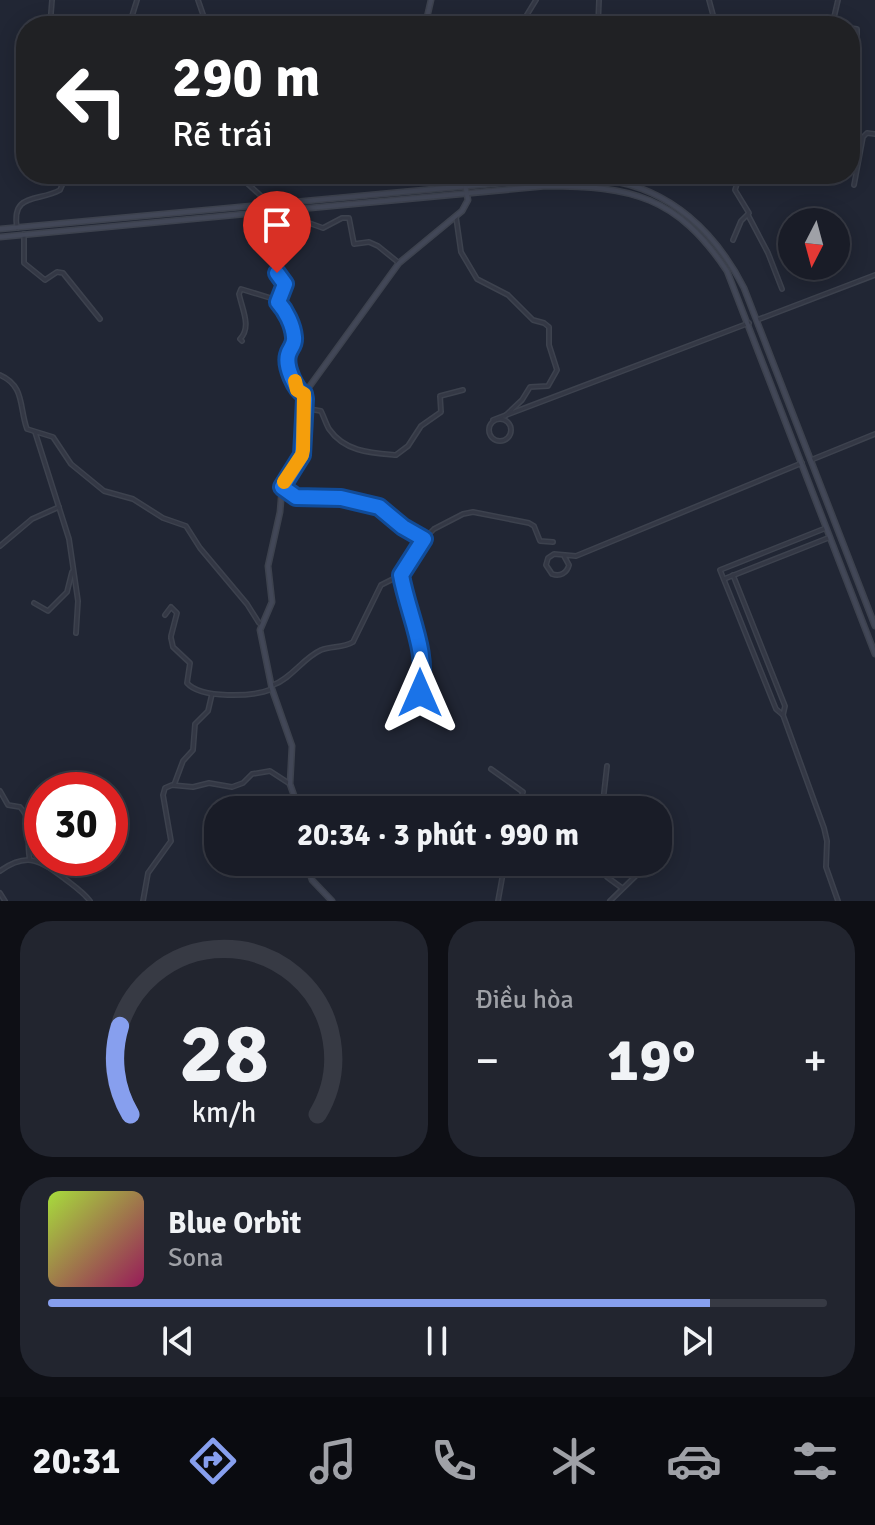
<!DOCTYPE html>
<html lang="vi">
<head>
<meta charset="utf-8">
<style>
  :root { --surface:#191c27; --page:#22252f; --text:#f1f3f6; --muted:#9fa1a7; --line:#373a44; --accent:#879fee }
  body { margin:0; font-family:Signika,sans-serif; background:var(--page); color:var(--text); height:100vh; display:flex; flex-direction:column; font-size:30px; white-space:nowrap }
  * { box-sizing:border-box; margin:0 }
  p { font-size:26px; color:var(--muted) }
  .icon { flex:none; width:44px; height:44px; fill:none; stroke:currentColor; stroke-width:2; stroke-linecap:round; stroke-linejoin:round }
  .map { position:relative; height:901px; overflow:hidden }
  .details { display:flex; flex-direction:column; gap:20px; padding:20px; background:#0e0f15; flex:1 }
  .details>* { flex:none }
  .top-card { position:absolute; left:16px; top:16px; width:844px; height:168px; border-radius:32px; box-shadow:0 4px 20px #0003,0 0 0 2px var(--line); background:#202124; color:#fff; overflow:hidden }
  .needle { width:52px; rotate:186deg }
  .controls { position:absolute; left:778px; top:208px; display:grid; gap:16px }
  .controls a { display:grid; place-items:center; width:72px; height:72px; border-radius:50%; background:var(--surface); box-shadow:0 4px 20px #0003,0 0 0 2px var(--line); font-size:40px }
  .speed { position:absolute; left:24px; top:772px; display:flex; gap:16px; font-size:40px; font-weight:700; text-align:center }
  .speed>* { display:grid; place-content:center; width:104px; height:104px; border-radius:50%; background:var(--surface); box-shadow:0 4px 20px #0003,0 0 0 2px var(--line); line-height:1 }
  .speed .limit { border:12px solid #d22; background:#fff; color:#111 }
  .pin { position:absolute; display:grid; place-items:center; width:68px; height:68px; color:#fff; margin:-82px -34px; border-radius:50% 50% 50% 0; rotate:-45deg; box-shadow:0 0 8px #0007 }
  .pin .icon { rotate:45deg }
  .me { position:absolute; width:88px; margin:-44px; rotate:0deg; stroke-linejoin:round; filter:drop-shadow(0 0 6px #0008) }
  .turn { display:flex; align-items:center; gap:28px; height:168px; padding:0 24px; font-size:36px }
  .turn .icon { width:104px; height:104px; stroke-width:2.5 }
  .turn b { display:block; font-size:56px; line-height:68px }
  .big { font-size:60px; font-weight:800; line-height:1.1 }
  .details .card { flex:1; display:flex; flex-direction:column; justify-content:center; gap:12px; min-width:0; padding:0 28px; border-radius:32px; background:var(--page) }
  .details .dial { align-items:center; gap:0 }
  .dial svg { height:208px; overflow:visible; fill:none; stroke:var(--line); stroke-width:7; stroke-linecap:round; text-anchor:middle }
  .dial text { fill:var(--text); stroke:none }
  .song { display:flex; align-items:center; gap:24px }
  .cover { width:96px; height:96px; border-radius:12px; background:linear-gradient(135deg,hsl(80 70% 55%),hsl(330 70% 35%)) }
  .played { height:8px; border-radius:4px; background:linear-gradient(90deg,var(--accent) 85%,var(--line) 85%) }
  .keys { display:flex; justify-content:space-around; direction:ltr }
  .heat { display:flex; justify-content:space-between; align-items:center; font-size:44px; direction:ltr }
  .details .tiles { flex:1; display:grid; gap:20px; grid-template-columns:1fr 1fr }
  .card:last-child { grid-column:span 2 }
  .trip { position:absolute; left:204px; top:796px; width:468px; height:80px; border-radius:32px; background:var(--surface); box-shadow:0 4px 20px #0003,0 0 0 2px var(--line); font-weight:800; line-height:80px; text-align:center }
  .menu { display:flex; height:128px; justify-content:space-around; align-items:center; background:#0a0b10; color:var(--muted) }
  .menu .icon { width:56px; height:56px }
  .menu .active { color:var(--accent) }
  .menu b { font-size:36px; color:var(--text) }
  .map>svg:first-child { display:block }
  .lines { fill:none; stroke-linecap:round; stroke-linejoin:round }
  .street-casing { stroke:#3d424e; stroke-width:6 }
  .secondary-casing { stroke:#3d424e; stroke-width:7 }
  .street { stroke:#343845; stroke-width:3 }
  .secondary { stroke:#424757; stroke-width:4 }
  .route-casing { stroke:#114b97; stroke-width:20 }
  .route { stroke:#1a73e8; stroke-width:14 }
  .slow { stroke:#f59e0b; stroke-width:14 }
</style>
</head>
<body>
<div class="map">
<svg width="875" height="901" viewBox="0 0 875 901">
  <rect width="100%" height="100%" fill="#212634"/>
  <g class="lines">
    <g class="street-casing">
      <g id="street">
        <path d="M198 0 207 26"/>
        <path d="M709 0 716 26"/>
        <path d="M131 19 137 0"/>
        <path d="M50 26 52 0"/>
        <path d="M419 26 426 22"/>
        <path d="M520 26 536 0"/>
        <path d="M598 26 599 0"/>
        <path d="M832 26 838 0"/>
        <path d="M850 28 857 29V48L852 81"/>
        <path d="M237 174 272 206"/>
        <path d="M854 185 863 137 867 133 875 134"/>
        <path d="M280 212 289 227C273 244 272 265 285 284L278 300C289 315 300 337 288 354 288 366 293 389 304 394"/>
        <path d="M748 215 768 253 782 289"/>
        <path d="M456 217 461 252 477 279 508 295 533 320 544 323 549 327V345L557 370 548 386 530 387 522 400 505 416"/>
        <path d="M289 227 309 223 323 228 342 218H349L354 244 369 242 378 246 399 263"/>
        <path d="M17 228C11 192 39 202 60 190L67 174"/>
        <path d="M24 234V263L45 280 57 272 63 273 100 319"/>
        <path d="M733 240 741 221 749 213 735 190 740 174"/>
        <path d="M757 320 875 275"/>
        <path d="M242 341 240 339C252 327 242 309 239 294L241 289 277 300"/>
        <path d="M0 375C25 386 19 407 27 429L53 437 71 464 104 491 133 499 163 518 186 526 200 548 247 604 259 623 262 624"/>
        <path d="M304 408 321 411C324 417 326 424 329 429 345 452 371 453 396 455L408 446 421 426 441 412 440 396 463 390"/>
        <circle cx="500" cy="430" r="11"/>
        <path d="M493 420 749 323"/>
        <path d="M35 432 69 539 78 601 76 633"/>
        <path d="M811 460 875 434"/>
        <path d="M283 487 296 497 341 498 379 507 403 527 424 539"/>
        <path d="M826 528 720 570 776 709 783 715 824 828 827 841 826 867 838 901"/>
        <path d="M0 546 32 519 59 507"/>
        <path d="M564 556 569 565C567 573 560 577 552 574L546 565 548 558 554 554 576 556 802 463"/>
        <path d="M401 575C407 611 441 681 409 711"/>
        <path d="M733 575 785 706 783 715"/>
        <path d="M724 579 828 538"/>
        <path d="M34 603 48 611 67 592 72 572"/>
        <path d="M165 615 171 607 177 613 171 636"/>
        <path d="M171 638 173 647 190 663 187 683C201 699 253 697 272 689"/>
        <path d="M273 685C292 678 303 658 321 650 332 646 343 648 353 642L381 585 401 575 424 539 434 529 463 514 473 512 529 523 534 526 540 541 553 542"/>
        <path d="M491 769 523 792 516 810"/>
        <path d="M174 785 183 761 193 750 195 724 208 711 212 694"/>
        <path d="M0 791 8 805 20 807C35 823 25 840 30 860"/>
        <path d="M602 810 607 766"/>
        <path d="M599 862 607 877 622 888"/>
        <path d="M0 871C28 851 41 861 65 879 74 886 83 892 90 901"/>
        <path d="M0 893 5 901"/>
        <path d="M143 901 148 873 171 841 163 795 165 788 172 785 193 787 209 783 232 787 243 783 252 774 270 771 290 784"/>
        <path d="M498 901 505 862"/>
        <path d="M610 901 650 862"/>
      </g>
    </g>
    <g class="secondary-casing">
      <g id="secondary">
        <path d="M425 26 431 0"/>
        <path d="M0 229 544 179C565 179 586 177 607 180 671 189 716 233 744 288L875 626"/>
        <path d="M0 237 546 186C631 186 677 196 727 271L875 654"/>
        <path d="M299 810 290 784 292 746 272 689 260 630 272 602 268 566 280 512 282 488 302 455 304 394 399 263 462 211 468 200 463 174"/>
        <path d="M306 862 312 880 332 901"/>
      </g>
    </g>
    <use href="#street" class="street"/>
    <use href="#secondary" class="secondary"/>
  </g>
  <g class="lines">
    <g class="route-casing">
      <path id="route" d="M277 273 285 284 278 302C286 311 293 325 294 337 295 346 290 347 288 355 285 366 295 390 304 394L305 399 302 455 282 487 296 497 341 498 379 507 403 527 424 539 401 575C408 615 429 651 420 693"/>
    </g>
    <use href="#route" class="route"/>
    <path class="slow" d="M284 482 302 455 303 450 304 394 297 390 295 381"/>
  </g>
</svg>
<div class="controls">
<a><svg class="needle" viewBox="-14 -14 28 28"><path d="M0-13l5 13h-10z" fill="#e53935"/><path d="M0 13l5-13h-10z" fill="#9fa1a7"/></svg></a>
</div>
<div class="speed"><div class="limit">30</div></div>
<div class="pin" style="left:277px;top:273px;background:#d93025"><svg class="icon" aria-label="arrive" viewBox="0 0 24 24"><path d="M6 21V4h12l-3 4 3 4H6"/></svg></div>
<svg class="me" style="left:420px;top:693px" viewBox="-20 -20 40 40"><path d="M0-17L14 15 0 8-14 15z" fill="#1a73e8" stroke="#fff" stroke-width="4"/></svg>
<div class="trip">20:34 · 3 phút · 990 m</div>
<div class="top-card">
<div class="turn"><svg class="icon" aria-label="left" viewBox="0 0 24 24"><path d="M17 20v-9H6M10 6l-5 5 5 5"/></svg><div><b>290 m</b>Rẽ trái</div></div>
</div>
</div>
<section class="details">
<div class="tiles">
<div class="card dial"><svg viewBox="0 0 100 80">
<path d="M14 69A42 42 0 1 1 86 69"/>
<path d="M14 69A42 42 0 0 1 10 35" stroke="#879fee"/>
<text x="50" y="56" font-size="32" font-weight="700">28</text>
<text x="50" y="72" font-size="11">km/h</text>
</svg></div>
<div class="card"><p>Điều hòa</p>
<div class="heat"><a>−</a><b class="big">19°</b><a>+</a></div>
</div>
<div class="card">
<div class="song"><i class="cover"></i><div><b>Blue Orbit</b><p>Sona</p></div></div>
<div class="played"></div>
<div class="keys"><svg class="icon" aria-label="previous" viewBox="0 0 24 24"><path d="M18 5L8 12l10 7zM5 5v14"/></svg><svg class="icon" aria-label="pause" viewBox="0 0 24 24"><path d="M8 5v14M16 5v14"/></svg><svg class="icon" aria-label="next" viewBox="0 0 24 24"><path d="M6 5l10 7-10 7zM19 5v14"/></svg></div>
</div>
</div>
</section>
<nav class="menu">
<b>20:31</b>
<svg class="icon active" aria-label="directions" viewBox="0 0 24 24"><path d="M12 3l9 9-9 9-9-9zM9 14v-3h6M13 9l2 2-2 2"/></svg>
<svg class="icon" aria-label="music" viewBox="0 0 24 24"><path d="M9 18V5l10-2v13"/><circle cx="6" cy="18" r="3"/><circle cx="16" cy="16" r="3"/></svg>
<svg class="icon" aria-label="phone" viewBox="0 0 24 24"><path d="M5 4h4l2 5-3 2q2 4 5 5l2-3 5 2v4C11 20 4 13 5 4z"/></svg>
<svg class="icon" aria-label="climate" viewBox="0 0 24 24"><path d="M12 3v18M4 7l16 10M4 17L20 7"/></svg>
<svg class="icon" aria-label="car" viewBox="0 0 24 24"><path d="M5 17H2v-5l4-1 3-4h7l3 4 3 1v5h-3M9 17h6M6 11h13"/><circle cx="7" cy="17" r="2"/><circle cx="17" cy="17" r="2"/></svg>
<svg class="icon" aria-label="filters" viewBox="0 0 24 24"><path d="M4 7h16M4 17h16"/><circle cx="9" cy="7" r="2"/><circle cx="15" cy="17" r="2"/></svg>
</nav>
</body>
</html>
